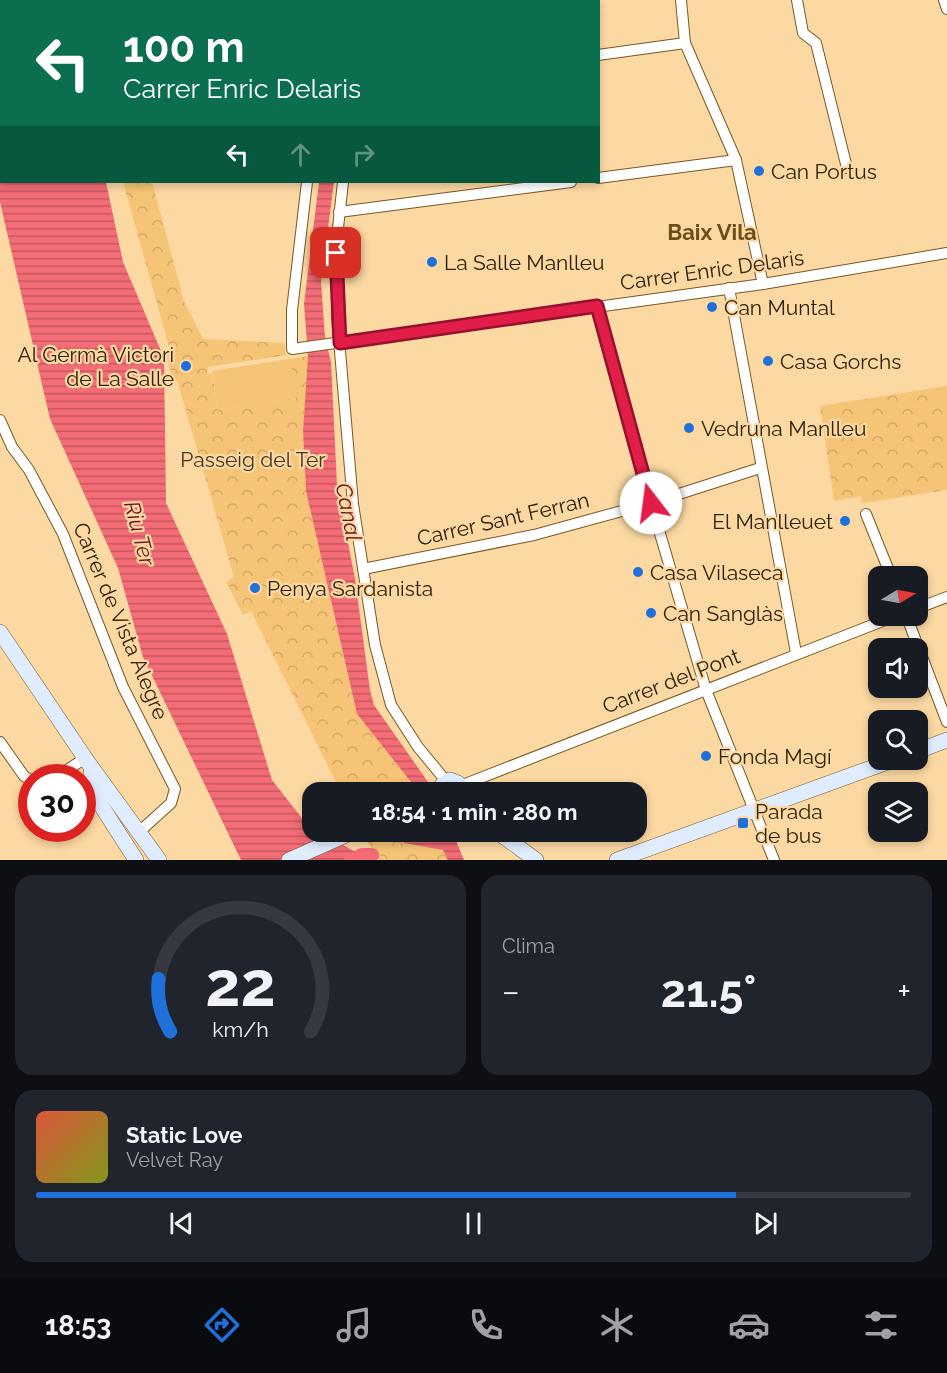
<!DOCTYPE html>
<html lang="es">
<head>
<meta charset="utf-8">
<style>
  :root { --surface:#171b24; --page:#20242c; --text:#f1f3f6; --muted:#9ea1a6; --line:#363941; --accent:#2070db }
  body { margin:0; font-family:Raleway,sans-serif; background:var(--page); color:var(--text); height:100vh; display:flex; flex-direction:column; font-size:22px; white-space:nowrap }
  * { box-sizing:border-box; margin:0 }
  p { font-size:20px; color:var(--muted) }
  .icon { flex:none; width:33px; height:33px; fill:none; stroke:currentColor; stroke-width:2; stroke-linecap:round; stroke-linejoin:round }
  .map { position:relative; height:860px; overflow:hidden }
  .sheet { display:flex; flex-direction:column; gap:15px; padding:15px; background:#0d0f14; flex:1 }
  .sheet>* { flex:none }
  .banner { position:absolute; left:0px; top:0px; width:600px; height:183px; box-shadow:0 3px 9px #0003; background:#0b6e4f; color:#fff; overflow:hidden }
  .needle { width:39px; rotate:80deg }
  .buttons { position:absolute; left:868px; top:566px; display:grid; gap:12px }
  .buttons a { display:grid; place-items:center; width:60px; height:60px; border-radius:12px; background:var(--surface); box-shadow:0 3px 9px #0003; font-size:30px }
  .speed { position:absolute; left:18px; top:764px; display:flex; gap:12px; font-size:30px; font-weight:700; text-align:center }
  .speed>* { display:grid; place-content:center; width:78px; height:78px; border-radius:50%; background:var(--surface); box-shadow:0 3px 9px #0003; line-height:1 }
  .speed .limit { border:9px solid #d22; background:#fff; color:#111 }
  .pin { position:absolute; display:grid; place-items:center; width:51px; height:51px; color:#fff; margin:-26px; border-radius:12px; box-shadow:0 3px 9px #0006 }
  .me { position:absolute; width:66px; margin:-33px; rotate:345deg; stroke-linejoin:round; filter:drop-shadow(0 0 4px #0008) }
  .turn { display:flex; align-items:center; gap:21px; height:126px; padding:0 24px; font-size:27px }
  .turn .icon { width:78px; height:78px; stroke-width:2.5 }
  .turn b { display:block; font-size:42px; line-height:51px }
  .lanes { display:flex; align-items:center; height:57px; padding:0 24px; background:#0003; justify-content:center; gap:30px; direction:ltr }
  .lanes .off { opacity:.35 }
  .big { font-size:45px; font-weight:700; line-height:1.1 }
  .sheet .widget { flex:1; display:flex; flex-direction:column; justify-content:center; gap:9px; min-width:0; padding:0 21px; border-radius:18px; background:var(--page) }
  .sheet .dial { align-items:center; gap:0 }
  .dial svg { height:156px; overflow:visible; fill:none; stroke:var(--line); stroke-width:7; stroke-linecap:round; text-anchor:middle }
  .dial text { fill:var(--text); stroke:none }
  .song { display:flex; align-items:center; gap:18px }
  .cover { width:72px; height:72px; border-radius:9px; background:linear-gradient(135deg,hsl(10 70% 55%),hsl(70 70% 35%)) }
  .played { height:6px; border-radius:3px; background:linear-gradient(90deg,var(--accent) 80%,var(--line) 80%) }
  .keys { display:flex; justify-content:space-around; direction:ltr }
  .heat { display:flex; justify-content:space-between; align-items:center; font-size:33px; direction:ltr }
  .sheet .tiles { flex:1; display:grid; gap:15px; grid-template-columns:1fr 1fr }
  .widget:last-child { grid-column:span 2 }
  .trip { position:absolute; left:302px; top:782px; width:345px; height:60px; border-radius:18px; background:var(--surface); box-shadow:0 3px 9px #0003; font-weight:700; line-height:60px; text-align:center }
  .dock { display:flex; height:96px; justify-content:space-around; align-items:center; background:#090b0e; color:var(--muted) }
  .dock .icon { width:42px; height:42px }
  .dock .current { color:var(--accent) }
  .dock b { font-size:27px; color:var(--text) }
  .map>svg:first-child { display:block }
  .forest { fill:url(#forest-crowns) }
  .pitch { fill:#f6c476 }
  .water { fill:url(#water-rules) }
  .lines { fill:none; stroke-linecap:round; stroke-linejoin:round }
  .canal { stroke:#f36c76; stroke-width:14 }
  .street-casing { stroke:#785824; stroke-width:12 }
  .secondary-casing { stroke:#785824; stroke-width:16 }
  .street { stroke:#fff; stroke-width:10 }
  .secondary { stroke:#e0edff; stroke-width:15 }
  .route-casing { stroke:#92132f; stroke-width:15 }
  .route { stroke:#e11d48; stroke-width:10 }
  .poi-dot { fill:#2070db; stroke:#fcd8a2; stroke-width:2 }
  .labels { text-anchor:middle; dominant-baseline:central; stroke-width:4.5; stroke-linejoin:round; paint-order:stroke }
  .poi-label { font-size:21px; fill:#2e200b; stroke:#fcd8a2; text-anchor:start }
  .street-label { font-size:21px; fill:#2e200b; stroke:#fcd8a2 }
  .park-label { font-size:21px; fill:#433520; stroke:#fcd8a2 }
  .neighbourhood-label { font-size:22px; font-weight:bold; fill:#6d4e17; stroke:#fcd8a2 }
  .water-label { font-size:22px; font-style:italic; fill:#6b1723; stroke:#fcd8a2 }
</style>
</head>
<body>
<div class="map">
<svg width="947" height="860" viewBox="0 0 947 860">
  <defs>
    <pattern id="forest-crowns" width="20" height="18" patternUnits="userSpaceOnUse" patternTransform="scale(1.5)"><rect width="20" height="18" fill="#f6c476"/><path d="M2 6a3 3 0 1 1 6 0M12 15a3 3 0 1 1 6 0" fill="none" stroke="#d3a865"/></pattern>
    <pattern id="water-rules" width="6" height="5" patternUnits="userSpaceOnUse" patternTransform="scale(1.5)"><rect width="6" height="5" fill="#f36c76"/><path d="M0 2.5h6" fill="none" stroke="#c5585f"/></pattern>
  </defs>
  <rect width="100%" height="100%" fill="#fcd8a2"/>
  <g class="forest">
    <path d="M123 182H152L184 301 203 339 284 343 286 355 208 367 207 374 212 373 218 410 295 398 290 359 308 356 303 431 306 491 357 714 419 792H341L251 611 243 615 226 582 234 577 177 380 173 381 165 352 170 350Z"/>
    <path d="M947 386V490L862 503 861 496 834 501 820 406Z"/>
    <path d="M373 831H436L448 860H379L363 835Z"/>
  </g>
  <path class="pitch" d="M290 359 296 398 218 410 212 371Z"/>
  <g class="water">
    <path d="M0 0H97L2 2V182H106L123 262 164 358 166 503 227 634 272 780 312 831H318L361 855 364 860H241L143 657 118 568 50 419 0 202Z"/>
    <path d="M319 182H334L321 281 325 338 331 362 337 485 355 579 370 690 374 705 435 792H419L357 714 306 491 303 431 308 356 304 304Z"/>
    <path d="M408 831H452L464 860H448L443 850 404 843 403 839Z"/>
  </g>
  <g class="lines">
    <path class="canal" d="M351 860 362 855H372"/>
    <g class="street-casing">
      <g id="street">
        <path d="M681 0 685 43 736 160 763 284"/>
        <path d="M797 0 803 33 816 43 847 168"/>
        <path d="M944 0 947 9"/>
        <path d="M331 2V0"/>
        <path d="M372 2V0"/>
        <path d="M598 55 685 43"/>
        <path d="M598 178 736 160"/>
        <path d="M307 182 292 310V349L763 284 947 253"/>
        <path d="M343 182 337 237V316L353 504 375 645 391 705 418 747 446 781"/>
        <path d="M339 212 571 182"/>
        <path d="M729 288 796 653"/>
        <path d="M597 306 651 503 706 690 774 860"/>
        <path d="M0 420 12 447 29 470 63 534 123 687 175 789 171 803 139 832"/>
        <path d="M866 514 891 576"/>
        <path d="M363 569 534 535 651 503 760 468"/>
        <path d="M918 608 947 597"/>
        <path d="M906 615 947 722"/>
        <path d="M0 742 24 776 32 781"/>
        <path d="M57 777 85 758"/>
        <path d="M460 786 898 615"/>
      </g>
    </g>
    <g class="secondary-casing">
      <g id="secondary">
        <path d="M0 632 87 761 159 860"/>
        <path d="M918 751 947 740"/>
        <path d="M91 773 102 807 136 860"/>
        <path d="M440 792 442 785 450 780 458 783 461 792"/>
        <path d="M496 831 536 860"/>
        <path d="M289 860 355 831"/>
        <path d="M617 860 896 759"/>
      </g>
    </g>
    <use href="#street" class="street"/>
    <use href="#secondary" class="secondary"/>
  </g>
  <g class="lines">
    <g class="route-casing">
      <path id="route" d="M336 253 340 343 597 306 651 503"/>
    </g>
    <use href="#route" class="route"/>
  </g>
  <g class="poi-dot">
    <circle cx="759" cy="171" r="6"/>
    <circle cx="432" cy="262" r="6"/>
    <circle cx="712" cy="307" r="6"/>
    <circle cx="768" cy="361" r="6"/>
    <circle cx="186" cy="366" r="6"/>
    <circle cx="689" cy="428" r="6"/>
    <circle cx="845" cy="521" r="6"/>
    <circle cx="638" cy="572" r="6"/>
    <circle cx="255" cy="588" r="6"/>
    <circle cx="651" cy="613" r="6"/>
    <circle cx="706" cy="756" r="6"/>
    <rect x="737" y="817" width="12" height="12" rx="3"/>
  </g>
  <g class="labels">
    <g class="poi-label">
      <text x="771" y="171">Can Portus</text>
      <text x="444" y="262">La Salle Manlleu</text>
      <text x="724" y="307">Can Muntal</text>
      <text x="174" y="354" text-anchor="end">Al Germà Victori<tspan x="174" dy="24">de La Salle</tspan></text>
      <text x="780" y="361">Casa Gorchs</text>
      <text x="701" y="428">Vedruna Manlleu</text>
      <text x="833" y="521" text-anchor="end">El Manlleuet</text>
      <text x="650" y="572">Casa Vilaseca</text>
      <text x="267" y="588">Penya Sardanista</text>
      <text x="663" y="613">Can Sanglàs</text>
      <text x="718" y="756">Fonda Magí</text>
      <text x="755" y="811">Parada<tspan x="755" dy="24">de bus</tspan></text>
    </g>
    <g class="street-label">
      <text transform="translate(712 270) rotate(-8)">Carrer Enric Delaris</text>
      <text transform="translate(503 519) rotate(-13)">Carrer Sant Ferran</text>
      <text transform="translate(121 621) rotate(67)">Carrer de Vista Alegre</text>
      <text transform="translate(671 681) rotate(-21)">Carrer del Pont</text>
    </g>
    <g class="park-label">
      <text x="253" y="459">Passeig del Ter</text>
    </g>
    <g class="neighbourhood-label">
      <text x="712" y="232">Baix Vila</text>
    </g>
    <g class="water-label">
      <text transform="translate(349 512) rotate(79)">Canal</text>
      <text transform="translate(140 533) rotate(75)">Riu Ter</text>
    </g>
  </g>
</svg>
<div class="buttons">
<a><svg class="needle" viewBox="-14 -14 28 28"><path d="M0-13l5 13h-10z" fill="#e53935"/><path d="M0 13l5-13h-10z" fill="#9ea1a6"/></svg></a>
<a><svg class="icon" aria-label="sound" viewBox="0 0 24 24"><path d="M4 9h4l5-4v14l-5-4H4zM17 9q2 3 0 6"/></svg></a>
<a><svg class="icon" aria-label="search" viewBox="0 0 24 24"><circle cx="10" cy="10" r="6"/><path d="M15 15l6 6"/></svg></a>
<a><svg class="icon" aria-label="layers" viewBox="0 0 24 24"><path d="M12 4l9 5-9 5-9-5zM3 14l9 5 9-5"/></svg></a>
</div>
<div class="speed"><div class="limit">30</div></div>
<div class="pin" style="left:336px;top:253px;background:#d93025"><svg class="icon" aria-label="arrive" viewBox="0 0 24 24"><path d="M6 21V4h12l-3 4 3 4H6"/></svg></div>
<svg class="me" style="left:651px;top:503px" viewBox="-20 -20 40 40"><circle r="19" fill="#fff"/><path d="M0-13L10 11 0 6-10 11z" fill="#e11d48"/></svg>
<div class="trip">18:54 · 1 min · 280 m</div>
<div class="banner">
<div class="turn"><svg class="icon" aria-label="left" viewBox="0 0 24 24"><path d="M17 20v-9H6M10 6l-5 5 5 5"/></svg><div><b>100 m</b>Carrer Enric Delaris</div></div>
<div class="lanes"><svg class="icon" aria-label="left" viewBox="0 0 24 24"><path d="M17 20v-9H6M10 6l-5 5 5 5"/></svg><svg class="icon off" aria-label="ahead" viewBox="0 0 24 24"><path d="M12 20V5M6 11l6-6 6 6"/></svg><svg class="icon off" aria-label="right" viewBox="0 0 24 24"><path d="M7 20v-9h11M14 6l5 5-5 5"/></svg></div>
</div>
</div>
<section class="sheet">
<div class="tiles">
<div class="widget dial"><svg viewBox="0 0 100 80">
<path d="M14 69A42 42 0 1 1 86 69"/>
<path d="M14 69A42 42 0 0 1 8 42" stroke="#2070db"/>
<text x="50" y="56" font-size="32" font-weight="700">22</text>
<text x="50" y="72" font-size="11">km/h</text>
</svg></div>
<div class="widget"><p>Clima</p>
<div class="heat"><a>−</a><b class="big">21.5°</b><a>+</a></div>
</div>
<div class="widget">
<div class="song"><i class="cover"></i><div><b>Static Love</b><p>Velvet Ray</p></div></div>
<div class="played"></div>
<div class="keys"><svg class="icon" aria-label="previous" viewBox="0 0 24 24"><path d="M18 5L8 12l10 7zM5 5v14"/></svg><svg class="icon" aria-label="pause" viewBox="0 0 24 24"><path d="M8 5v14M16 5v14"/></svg><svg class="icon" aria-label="next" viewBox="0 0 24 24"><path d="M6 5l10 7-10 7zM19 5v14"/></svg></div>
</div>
</div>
</section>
<nav class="dock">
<b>18:53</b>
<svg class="icon current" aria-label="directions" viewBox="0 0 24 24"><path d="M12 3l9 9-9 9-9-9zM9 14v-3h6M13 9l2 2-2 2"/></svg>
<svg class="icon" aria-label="music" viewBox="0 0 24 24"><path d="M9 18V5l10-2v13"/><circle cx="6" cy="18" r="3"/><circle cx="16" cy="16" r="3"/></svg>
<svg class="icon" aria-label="phone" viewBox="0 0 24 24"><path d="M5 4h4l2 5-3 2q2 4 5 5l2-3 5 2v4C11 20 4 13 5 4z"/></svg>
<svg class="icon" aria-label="climate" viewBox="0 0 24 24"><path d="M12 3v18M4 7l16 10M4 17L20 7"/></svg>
<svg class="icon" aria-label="car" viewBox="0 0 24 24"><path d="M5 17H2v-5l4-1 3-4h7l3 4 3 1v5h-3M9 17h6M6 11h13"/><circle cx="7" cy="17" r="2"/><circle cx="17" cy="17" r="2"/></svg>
<svg class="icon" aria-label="filters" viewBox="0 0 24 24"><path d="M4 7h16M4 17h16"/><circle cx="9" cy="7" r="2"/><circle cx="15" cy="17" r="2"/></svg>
</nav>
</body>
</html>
